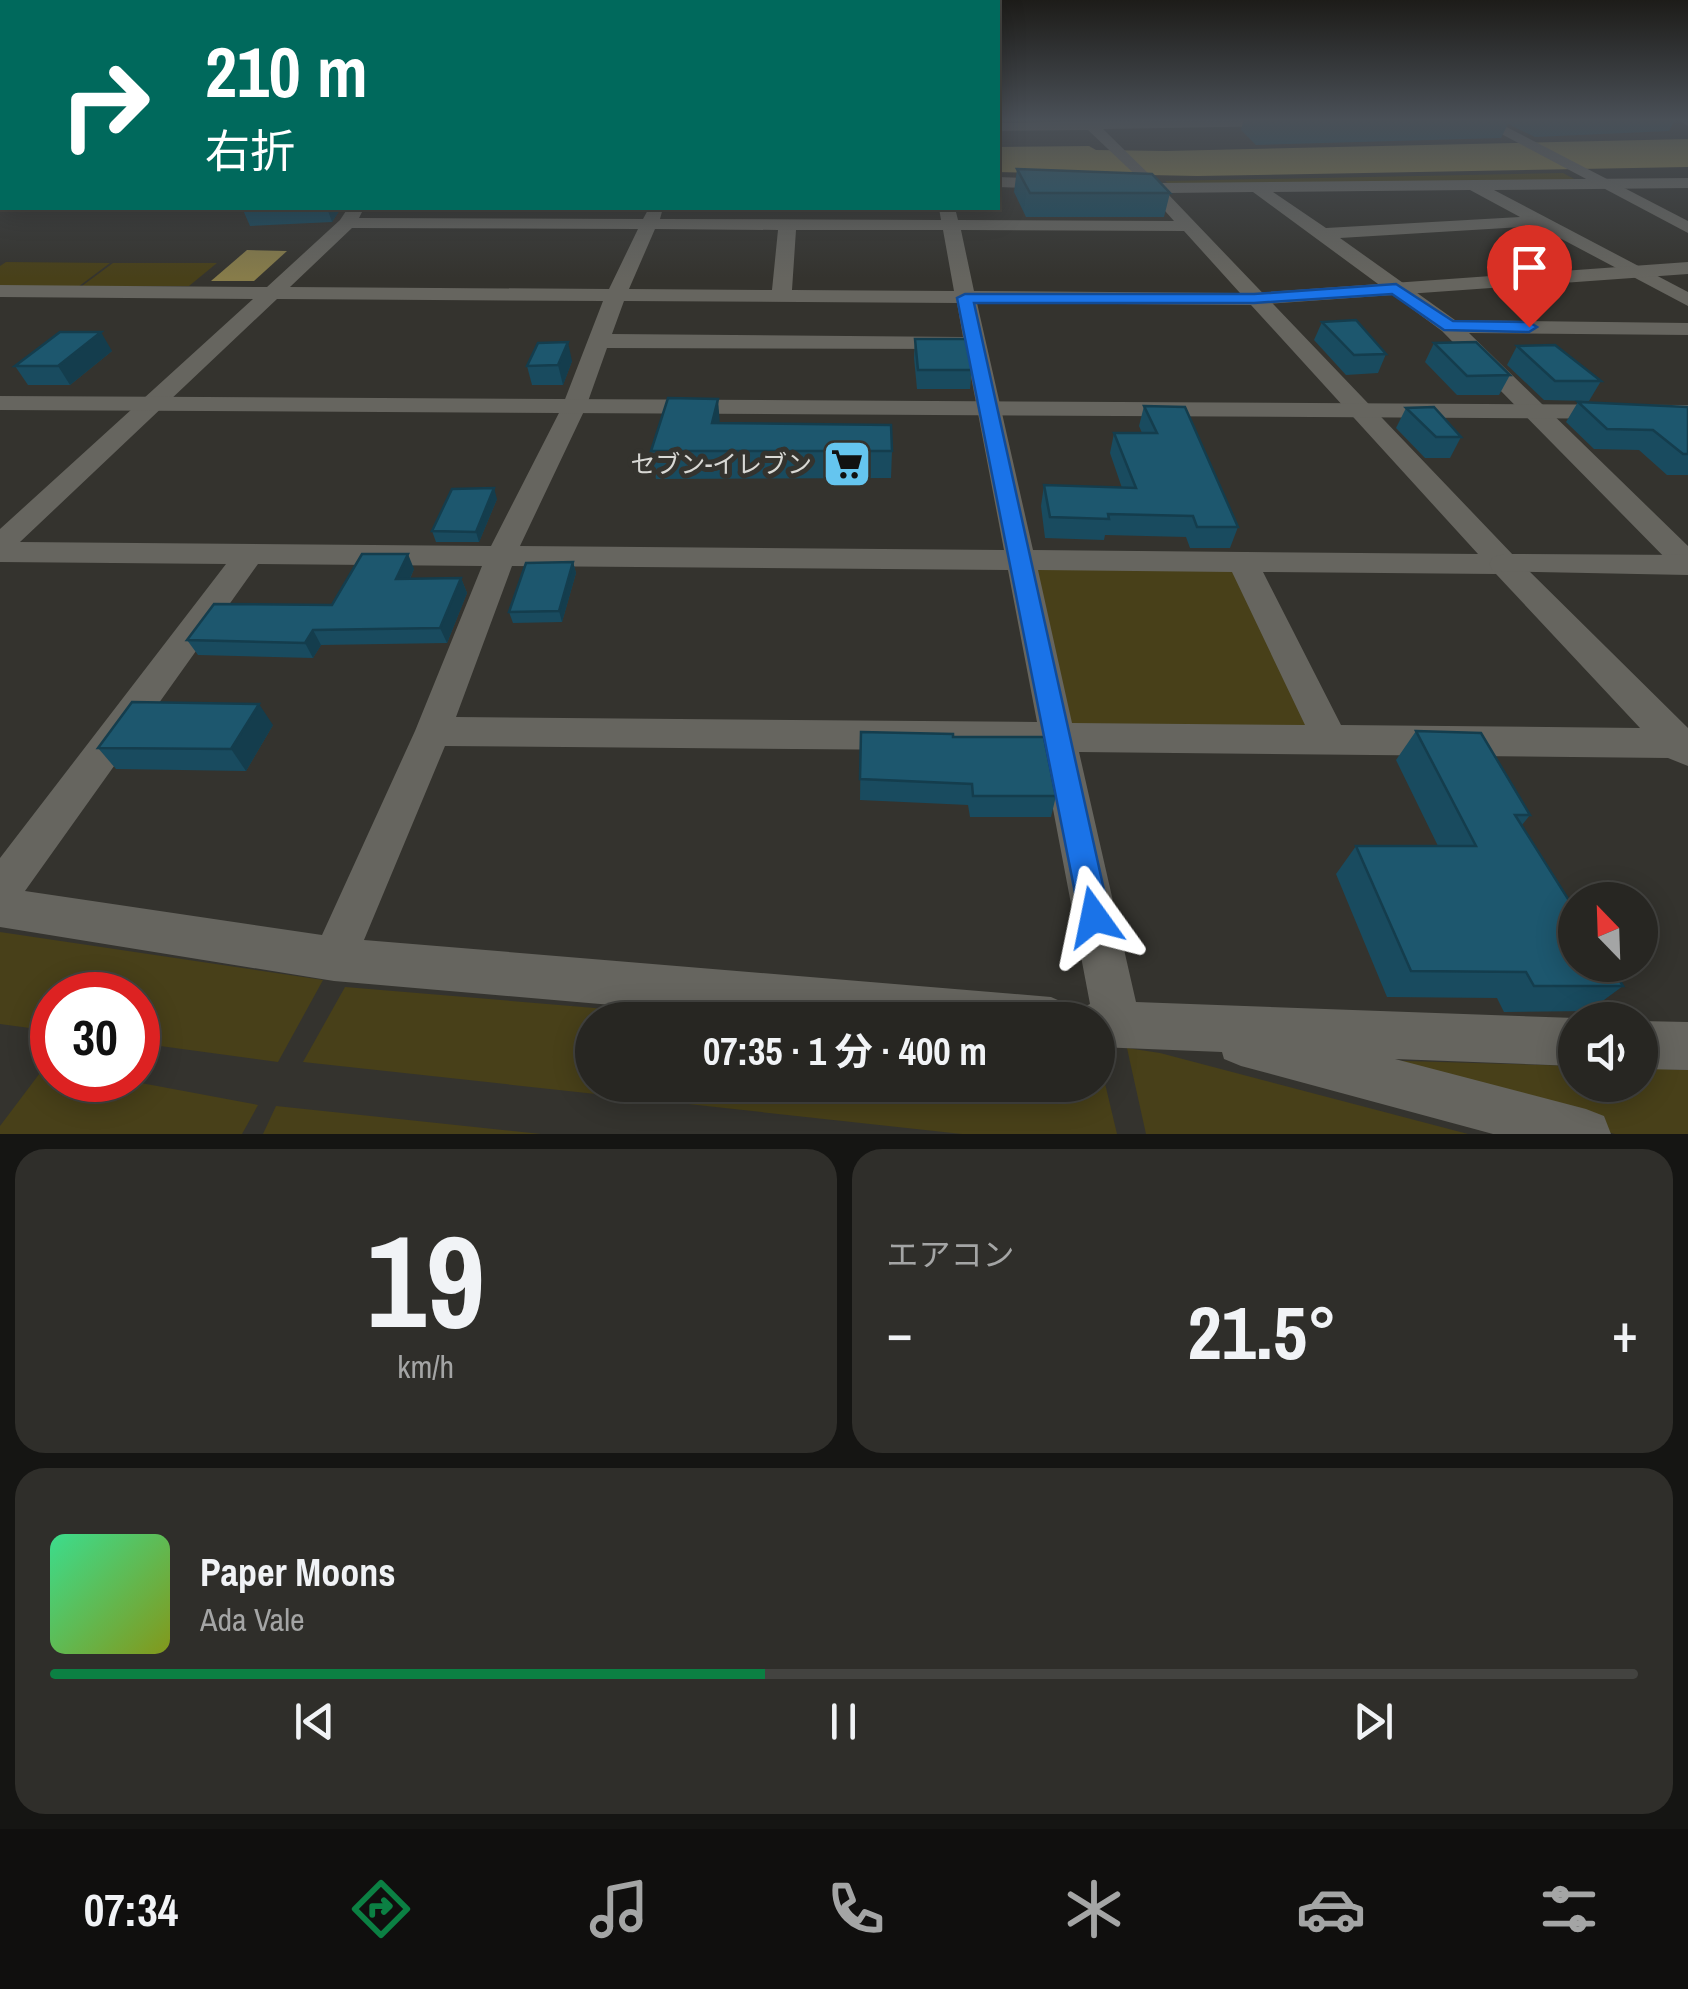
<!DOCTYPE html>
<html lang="ja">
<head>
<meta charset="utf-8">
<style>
  :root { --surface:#272622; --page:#2f2e2a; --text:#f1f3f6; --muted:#a4a5a5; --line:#434340; --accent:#0b8043 }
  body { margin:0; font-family:"Archivo Narrow","Noto Sans JP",sans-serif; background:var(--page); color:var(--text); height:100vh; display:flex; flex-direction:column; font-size:38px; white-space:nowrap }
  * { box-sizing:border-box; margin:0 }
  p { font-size:32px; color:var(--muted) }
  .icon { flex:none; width:55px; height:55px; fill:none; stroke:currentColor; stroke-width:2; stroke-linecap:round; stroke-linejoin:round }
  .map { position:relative; height:1134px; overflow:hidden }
  .side { display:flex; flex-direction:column; gap:15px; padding:15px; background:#151513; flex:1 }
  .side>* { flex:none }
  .banner { position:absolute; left:0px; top:0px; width:1000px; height:210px; box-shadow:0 5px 25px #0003,0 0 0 2px var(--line); background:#00695c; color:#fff; overflow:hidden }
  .needle { width:65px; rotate:337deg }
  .fabs { position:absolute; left:1558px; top:882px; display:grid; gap:20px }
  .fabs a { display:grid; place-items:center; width:100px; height:100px; border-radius:50%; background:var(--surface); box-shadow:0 5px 25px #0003,0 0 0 2px var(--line); font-size:50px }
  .speed { position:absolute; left:30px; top:972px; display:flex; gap:20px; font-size:50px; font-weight:700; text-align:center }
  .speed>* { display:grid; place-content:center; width:130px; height:130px; border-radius:50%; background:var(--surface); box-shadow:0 5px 25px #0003,0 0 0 2px var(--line); line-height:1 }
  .speed .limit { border:15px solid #d22; background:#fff; color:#111 }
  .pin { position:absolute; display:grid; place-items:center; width:85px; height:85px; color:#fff; margin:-102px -42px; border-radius:50% 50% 50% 0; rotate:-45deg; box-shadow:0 0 10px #0007 }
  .pin .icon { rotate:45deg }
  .me { position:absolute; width:110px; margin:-55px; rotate:348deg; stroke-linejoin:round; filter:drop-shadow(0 0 8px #0008) }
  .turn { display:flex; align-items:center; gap:35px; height:210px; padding:0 40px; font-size:45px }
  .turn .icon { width:130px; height:130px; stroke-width:2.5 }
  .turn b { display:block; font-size:70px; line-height:85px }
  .big { font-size:75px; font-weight:700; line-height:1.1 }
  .side .card { flex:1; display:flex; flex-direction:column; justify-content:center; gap:15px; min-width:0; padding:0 35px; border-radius:30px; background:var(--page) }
  .side .dial { align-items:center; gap:0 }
  .dial b { font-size:130px; line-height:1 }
  .song { display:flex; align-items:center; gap:30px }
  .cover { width:120px; height:120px; border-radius:15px; background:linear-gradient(135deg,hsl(150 70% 55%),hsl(70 70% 35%)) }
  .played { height:10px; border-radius:5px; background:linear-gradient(90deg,var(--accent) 45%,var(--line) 45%) }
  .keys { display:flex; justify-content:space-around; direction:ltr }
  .heat { display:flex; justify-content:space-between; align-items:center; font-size:55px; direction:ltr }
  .side .tiles { flex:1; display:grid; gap:15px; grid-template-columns:1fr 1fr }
  .card:last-child { grid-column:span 2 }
  .trip { position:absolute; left:575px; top:1002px; width:540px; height:100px; border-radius:50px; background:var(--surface); box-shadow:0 5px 25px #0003,0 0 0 2px var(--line); font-weight:700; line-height:100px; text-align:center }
  .dock { display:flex; height:160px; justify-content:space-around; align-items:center; background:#100f0e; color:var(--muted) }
  .dock .icon { width:70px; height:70px }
  .dock .active { color:var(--accent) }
  .dock b { font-size:45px; color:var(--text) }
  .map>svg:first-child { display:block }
  .green { fill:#484019 }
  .water { fill:#877c4a }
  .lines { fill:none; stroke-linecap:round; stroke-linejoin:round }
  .minor { fill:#66655f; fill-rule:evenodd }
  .tertiary { fill:#66655f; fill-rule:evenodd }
  .trunk { fill:#93811c; fill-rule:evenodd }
  .wall { fill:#194b5f }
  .shaded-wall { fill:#143d4d }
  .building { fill:#1d576e; stroke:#143d4d; stroke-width:2.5 }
  .route { fill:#1a73e8; stroke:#114b97; stroke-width:2.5 }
  .labels { text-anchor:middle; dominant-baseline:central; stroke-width:10; stroke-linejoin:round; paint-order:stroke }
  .poi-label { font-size:25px; fill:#d8d8d4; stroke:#34332e; text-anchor:end }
</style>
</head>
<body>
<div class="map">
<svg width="1688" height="1134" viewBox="0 0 1688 1134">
  <rect width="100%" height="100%" fill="#34332e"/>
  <g class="green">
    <path d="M1563 173 1578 181 1172 187 1165 181Z"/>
    <path d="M6 262 110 263 78 287 0 286V266Z"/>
    <path d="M113 263H217L189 286H82Z"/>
    <path d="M1029 567 1237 568 1317 730 1063 726Z"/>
    <path d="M0 932 323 980 278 1062 138 1043V995H52V1031L0 1024Z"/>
    <path d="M345 987 738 1020H592V1085H1098V1054L1117 1134H962L303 1062Z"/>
    <path d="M1127 1048 1160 1053 1468 1134H1146Z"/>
    <path d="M1339 1059 1575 1066V1085H1640V1068L1688 1070V1134H1615Z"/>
    <path d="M46 1065 52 1067V1080H125L258 1105 242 1134H0V1126Z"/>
    <path d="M276 1106 541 1134H263Z"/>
  </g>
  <g class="water">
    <path d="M1688 139V167L1197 176 998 172V147L1089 146 1096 150 1166 151Z"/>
    <path d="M247 250 287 251 254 281H211Z"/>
  </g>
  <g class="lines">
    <g class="minor">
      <path d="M1677 119H1688V126Z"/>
      <path d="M998 177 1054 179 1062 184 1054 189 998 187Z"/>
      <path d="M1140 177H1152L1158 183 1688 178V188L1494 190 1688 292V306L1537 226 1340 238 1455 320 1688 323V335L1469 333 1688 546V573L1677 570 1442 331 1253 192 1167 193 1515 557 1688 728V766L1668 758 1079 752 1136 1002 1575 1018 1579 1020H1575V1066L1395 1059 1586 1109 1604 1116 1611 1134H1493L1241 1066 1224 1059 1222 1052 1098 1047V1020H1076L1082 1008 1090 1004 1042 751 445 746 364 940 1051 997 1067 1004 1074 1020H784L334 981 0 927V858L226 564 0 562V529L253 299 0 297V285L267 287 340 220 348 208H364L359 218 643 219 649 208H663L660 219 941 220 939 208H955L958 220 1174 221 1149 193 1139 191ZM1470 190 1520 217 1326 228 1273 192ZM352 228 638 229 609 289 290 287ZM655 229 778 230 772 290 629 289ZM796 230H943L954 291 792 290ZM961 230 1184 231 1240 293 974 291ZM277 299 603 301 562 407 491 546 20 542ZM624 301 957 303 963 337 612 334ZM977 303 1251 305 1478 554 1033 550ZM965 345 1004 550 520 546 586 407 607 348 956 349ZM258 564 482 566 415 731 322 935 25 891ZM512 566 1008 570 1037 722 456 717ZM1038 570 1232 572 1305 725 1072 723ZM1263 572 1496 574 1640 728 1341 725Z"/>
      <path d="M1640 1021 1688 1022V1070L1640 1069Z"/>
    </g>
    <g class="tertiary">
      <path d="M1213 119 1291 122 1284 126 1103 129 1152 177 1154 180 1146 185 1088 130 998 131V123Z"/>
      <path d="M1473 119H1491L1688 221V233Z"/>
      <path d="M1688 262V274L1254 305 1244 299 1254 293Z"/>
      <path d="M0 396 1688 405V419L0 410Z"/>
      <path d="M1504 554 1688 555V575L1493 571 1489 564 1493 557Z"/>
    </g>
    <rect class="trunk" x="0" y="119" width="2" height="6"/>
  </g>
  <g class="wall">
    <path d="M1244 119H1675L1669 131 1535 137 1508 124 1501 138 1256 145 1241 130Z"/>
    <path d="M1017 169 1170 193 1164 217H1026L1014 192Z"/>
    <path d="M245 208H341L332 222 250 226 243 210Z"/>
    <path d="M1322 322 1386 354 1378 373 1346 375 1314 340Z"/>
    <path d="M915 339 972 370 970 389H917L914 358Z"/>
    <path d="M1434 343 1510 375 1499 395H1457L1425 362Z"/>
    <path d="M1517 346 1601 381 1589 401 1544 400 1507 365Z"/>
    <path d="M112 351 70 385H28L15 366Z"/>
    <path d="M572 361 563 385H532L527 366Z"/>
    <path d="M1578 402 1688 407V475H1667L1639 450 1594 449 1566 422Z"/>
    <path d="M1144 406 1238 527 1230 548H1190L1186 537 1105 535 1104 540 1045 538 1041 506 1044 485 1122 488 1110 453 1114 433H1142L1139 426Z"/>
    <path d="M1406 408 1461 437 1450 458H1425L1396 428Z"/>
    <path d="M720 423 892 451 891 478 656 479 651 451Z"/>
    <path d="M497 499 479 542H436L432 531Z"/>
    <path d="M573 562 576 573 562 622 513 623 509 612Z"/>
    <path d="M414 569 410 579 461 578 467 593 447 643 321 645 313 658 198 655 187 640 332 605Z"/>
    <path d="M273 725 246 771 116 769 98 748Z"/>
    <path d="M1416 731 1530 815 1522 825 1623 986 1589 1011 1504 1012 1497 998 1387 997 1336 874 1356 846H1438L1396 760Z"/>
    <path d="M861 732 953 737 1056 796 1051 817H970L968 805 860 800Z"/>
  </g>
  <g class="shaded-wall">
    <rect x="0" y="165" width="2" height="28"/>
    <path d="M327 208H341L332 222Z"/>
    <path d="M101 332 112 351 70 385 58 366Z"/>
    <path d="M568 342 572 361 563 385 558 365Z"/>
    <path d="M718 399 720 425 712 423Z"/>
    <path d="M494 488 497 499 479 542 476 532Z"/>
    <path d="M408 554 414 569 403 594 396 579Z"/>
    <path d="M573 562 576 573 562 622 559 611Z"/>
    <path d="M461 578 467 593 447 643 440 628Z"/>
    <path d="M313 630 321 645 313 658 305 643Z"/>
    <path d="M259 704 273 725 246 771 231 749Z"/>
  </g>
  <g class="building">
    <rect x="0" y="139" width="2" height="26"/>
    <path d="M1017 169 1152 174 1170 193H1030Z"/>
    <path d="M245 208H287L243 210Z"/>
    <path d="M1356 320 1386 354 1354 355 1322 322Z"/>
    <path d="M60 332H101L58 366H15Z"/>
    <path d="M915 339H966L972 370H918Z"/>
    <path d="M568 342 558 365 527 366 538 343Z"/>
    <path d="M1476 342 1510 375 1467 376 1434 343Z"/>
    <path d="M1555 345 1601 381H1555L1517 346Z"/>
    <path d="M668 398 718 399 712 423 891 425 892 451H651Z"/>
    <path d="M1578 402 1688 407V454H1683L1653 430 1607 429Z"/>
    <path d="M1144 406 1185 407 1238 527H1197L1193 516 1108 514 1109 519 1050 517 1044 485 1136 488 1114 433H1157Z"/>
    <path d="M1434 407 1461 437H1436L1406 408Z"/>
    <path d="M494 488 476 532 432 531 452 489Z"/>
    <path d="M362 554H408L396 579 461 578 440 628 313 630 305 643 187 640 214 604 332 605Z"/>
    <path d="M573 562 559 611 509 612 526 563Z"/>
    <path d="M132 702 259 704 231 749 98 748Z"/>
    <path d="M1416 731 1481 733 1530 815H1515L1575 910V965H1610L1623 986H1534L1526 972 1411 971 1356 846H1476Z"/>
    <path d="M861 732 953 734V737H1044L1056 796H973L972 784 860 779Z"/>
  </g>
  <linearGradient id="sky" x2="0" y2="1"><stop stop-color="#1d1c19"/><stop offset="0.43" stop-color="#4a5057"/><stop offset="1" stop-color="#4a5057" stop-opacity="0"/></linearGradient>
  <rect width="1688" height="278" fill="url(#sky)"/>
  <path class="route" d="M1396 284 1453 321 1529 322 1537 327 1529 332 1444 330 1392 294 1254 303H974L1110 917 1105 928 1094 932 1082 928 957 298 965 294H1254Z"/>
  <defs>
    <g id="supermarket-square" transform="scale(2.5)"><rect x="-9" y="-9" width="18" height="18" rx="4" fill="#65c5ef" stroke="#34332e"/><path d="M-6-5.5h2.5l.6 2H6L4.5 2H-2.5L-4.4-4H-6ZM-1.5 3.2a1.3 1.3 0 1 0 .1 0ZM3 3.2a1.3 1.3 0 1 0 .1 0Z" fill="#111"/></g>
  </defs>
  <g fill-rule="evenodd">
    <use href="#supermarket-square" x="847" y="464"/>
  </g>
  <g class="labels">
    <g class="poi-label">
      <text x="812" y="464">セブン-イレブン</text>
    </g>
  </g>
</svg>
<div class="fabs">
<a><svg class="needle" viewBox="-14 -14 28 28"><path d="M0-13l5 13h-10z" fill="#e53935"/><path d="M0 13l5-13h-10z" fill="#a4a5a5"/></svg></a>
<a><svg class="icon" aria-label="sound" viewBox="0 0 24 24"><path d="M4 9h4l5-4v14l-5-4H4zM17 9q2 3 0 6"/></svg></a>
</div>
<div class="speed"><div class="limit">30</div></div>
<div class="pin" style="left:1529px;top:327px;background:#d93025"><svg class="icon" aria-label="arrive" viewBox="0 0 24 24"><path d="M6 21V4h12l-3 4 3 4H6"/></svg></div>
<svg class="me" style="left:1094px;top:917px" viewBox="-20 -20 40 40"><path d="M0-17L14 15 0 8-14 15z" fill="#1a73e8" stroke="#fff" stroke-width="4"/></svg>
<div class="trip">07:35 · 1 分 · 400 m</div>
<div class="banner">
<div class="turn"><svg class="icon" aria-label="right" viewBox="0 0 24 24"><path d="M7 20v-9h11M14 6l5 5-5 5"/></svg><div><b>210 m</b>右折</div></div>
</div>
</div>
<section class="side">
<div class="tiles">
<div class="card dial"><b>19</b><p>km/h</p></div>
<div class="card"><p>エアコン</p>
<div class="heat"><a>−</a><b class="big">21.5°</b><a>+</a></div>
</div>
<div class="card">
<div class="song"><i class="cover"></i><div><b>Paper Moons</b><p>Ada Vale</p></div></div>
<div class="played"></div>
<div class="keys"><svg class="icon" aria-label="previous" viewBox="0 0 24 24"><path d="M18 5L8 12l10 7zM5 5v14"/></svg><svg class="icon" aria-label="pause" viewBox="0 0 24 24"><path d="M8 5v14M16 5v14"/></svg><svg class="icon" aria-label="next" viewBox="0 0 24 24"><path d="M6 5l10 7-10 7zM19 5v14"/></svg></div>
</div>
</div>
</section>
<nav class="dock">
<b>07:34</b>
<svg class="icon active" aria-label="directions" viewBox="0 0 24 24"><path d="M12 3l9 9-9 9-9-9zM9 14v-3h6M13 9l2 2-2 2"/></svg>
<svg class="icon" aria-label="music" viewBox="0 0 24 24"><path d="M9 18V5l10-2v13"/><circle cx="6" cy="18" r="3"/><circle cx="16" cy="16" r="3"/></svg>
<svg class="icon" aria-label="phone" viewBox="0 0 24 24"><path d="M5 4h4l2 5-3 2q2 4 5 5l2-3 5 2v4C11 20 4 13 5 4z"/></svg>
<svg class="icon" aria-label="climate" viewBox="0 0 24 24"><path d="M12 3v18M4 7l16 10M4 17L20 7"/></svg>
<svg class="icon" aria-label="car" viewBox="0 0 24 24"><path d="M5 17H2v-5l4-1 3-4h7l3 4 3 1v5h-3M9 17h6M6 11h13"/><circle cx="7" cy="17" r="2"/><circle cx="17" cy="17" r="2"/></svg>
<svg class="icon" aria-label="filters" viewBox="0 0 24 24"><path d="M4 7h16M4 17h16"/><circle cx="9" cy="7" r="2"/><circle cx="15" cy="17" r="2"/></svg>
</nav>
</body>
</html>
